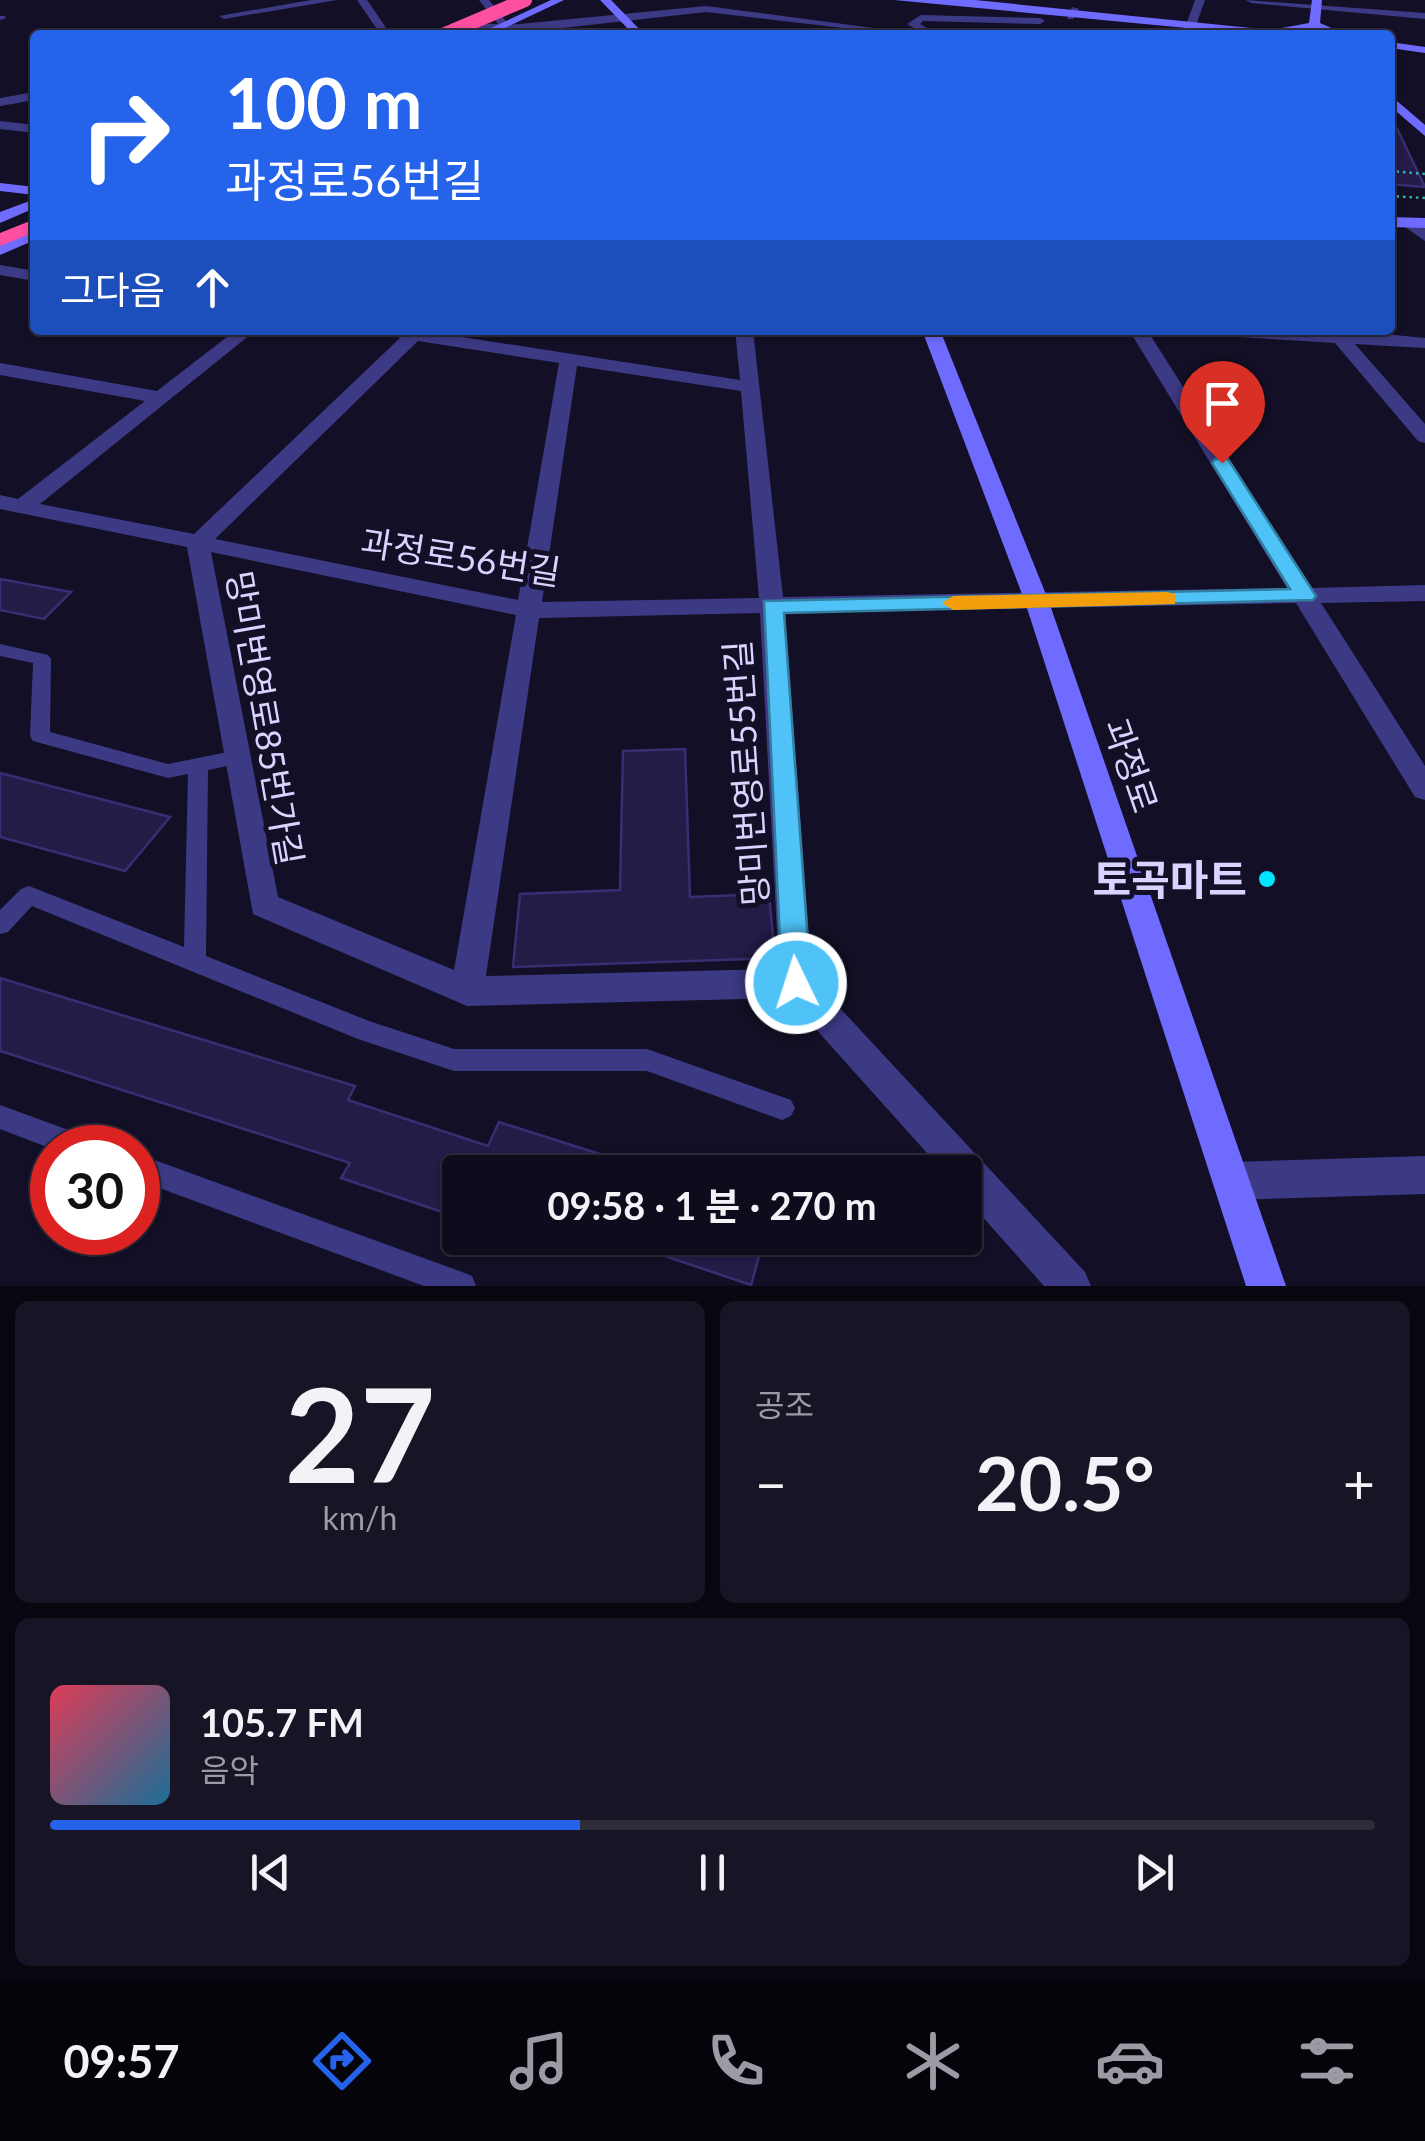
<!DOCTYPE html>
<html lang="ko">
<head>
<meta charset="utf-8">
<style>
  :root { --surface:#0e0b1c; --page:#171425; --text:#f1f3f6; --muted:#9b9ba3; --line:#2e2b3b; --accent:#2563eb }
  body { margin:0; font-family:Lato,"Noto Sans KR",sans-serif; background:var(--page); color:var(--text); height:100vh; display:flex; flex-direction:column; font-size:38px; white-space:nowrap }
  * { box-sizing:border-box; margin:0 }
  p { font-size:32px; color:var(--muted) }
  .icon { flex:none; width:55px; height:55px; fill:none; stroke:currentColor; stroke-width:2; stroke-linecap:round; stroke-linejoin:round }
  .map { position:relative; height:1286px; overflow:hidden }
  .panel { display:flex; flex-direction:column; gap:15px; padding:15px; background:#08060f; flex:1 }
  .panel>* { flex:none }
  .top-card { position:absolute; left:30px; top:30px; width:1365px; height:305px; border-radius:10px; box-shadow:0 2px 8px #0004,0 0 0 2px var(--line); background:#2563eb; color:#fff; overflow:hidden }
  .speed { position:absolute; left:30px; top:1125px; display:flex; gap:20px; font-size:50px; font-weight:700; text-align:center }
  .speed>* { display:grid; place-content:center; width:130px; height:130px; border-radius:50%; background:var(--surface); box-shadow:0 2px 8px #0004,0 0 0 2px var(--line); line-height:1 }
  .speed .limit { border:15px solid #d22; background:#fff; color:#111 }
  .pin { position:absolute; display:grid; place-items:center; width:85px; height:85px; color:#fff; margin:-102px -42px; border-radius:50% 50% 50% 0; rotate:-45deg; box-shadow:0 0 10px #0007 }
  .pin .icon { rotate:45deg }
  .me { position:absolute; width:110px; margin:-55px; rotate:356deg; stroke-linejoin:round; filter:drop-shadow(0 0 8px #0008) }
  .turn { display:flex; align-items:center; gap:35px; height:210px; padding:0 30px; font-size:45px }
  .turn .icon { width:130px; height:130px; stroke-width:2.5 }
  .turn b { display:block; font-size:70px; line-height:85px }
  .then { display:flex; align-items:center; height:95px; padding:0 30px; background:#0003; gap:20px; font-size:38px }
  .big { font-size:75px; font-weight:700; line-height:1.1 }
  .panel .card { flex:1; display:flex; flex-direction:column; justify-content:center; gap:15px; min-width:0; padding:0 35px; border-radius:15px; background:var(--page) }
  .panel .dial { align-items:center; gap:0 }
  .dial b { font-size:130px; line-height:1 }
  .song { display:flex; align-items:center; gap:30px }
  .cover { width:120px; height:120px; border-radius:15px; background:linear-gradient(135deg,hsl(350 70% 55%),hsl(200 70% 35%)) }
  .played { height:10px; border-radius:5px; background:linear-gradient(90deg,var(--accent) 40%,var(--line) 40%) }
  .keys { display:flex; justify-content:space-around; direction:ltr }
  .heat { display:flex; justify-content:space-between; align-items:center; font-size:55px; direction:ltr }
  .panel .tiles { flex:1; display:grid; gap:15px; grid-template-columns:1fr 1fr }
  .card:last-child { grid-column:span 2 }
  .trip { position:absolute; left:442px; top:1155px; width:540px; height:100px; border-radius:10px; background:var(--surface); box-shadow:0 2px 8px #0004,0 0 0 2px var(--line); font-weight:700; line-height:100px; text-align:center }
  .dock { display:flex; height:160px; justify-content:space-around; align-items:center; background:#06040b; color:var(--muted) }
  .dock .icon { width:70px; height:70px }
  .dock .on { color:var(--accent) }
  .dock b { font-size:45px; color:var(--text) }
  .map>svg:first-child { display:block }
  .building { fill:#241b47; stroke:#3b2d73; stroke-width:2.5 }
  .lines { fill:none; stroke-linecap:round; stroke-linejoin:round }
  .path { stroke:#2fb8b0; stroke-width:2.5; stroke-dasharray:2.5 4; stroke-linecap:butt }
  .lane { fill:#3d3a85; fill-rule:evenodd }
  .street { fill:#3d3a85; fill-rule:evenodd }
  .secondary { fill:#6f6bff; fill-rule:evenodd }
  .highway { fill:#ff4fa3; fill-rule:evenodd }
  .highway-bridge { stroke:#ff4fa3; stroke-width:14 }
  .route { fill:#4fc3f7; stroke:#337fa1; stroke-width:2.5 }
  .slow { fill:#f59e0b }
  .poi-dot { fill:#00e5ff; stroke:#130f26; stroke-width:4 }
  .labels { text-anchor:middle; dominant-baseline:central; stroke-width:10; stroke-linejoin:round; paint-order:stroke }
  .street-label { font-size:35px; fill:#d9d4ff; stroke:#130f26 }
  .near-poi-label { font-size:42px; font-weight:bold; fill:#d9d4ff; stroke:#130f26; text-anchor:end }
</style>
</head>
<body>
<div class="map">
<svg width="1425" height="1286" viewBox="0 0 1425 1286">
  <rect width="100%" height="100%" fill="#130f26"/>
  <g class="building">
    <path d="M1390 114 1425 187 1390 184Z"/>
    <path d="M0 579 71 592 44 619 0 610Z"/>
    <path d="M685 749 690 897 769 894 775 958 513 967 520 894 620 890 623 751Z"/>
    <path d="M0 773 170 817 125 871 0 837Z"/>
    <path d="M0 978 355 1086 348 1100 488 1146 499 1122 641 1167 640 1172H460V1218L341 1178 350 1163 0 1051Z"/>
    <path d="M624 1238H764L751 1285 623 1242Z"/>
  </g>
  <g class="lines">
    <g class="path">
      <path d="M1390 171 1425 174"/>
      <path d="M1390 196 1425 198"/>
    </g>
    <g class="lane">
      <path d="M1072 7 1079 9 1073 19H1067Z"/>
      <path d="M0 16H5L6 18 0 20Z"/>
      <path d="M0 644 48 655 51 659 50 732 168 764 238 750 245 752 248 757 245 762 208 770 206 956 369 1021 454 1049H647L791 1100 795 1108 791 1116 782 1120 647 1071H454L358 1039 32 906 8 932 0 934V910L21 889 29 886 184 947 188 774 168 778 33 741 30 736 33 663 0 656Z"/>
      <path d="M0 1105 93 1139 97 1148 52 1149 0 1129Z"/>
      <path d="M138 1154 462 1272 472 1276 476 1286H424L138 1180Z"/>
    </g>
    <g class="street">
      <path d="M311 0H337L224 19 219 16Z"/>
      <path d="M357 0H367L391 35H381Z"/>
      <path d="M479 0H489L509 25 706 6 881 29 876 32 706 12 509 34 448 28 452 23 498 24Z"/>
      <path d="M1195 0H1205L1196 25 1191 28 1186 25Z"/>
      <path d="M1246 0 1425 13V19L1251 3Z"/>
      <path d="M921 15 1040 18 1045 21 1040 24 923 21 920 24 935 33 926 35 907 24Z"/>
      <path d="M35 92V100L0 106V98Z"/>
      <path d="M0 121 35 125V133L0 129Z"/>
      <path d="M1410 219 1425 228V241L1405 227 1402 224Z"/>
      <path d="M0 265 35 271V281L0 275Z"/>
      <path d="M236 330H256L40 504 194 534 400 338 373 330H417L740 380 735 330H753L783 597 1287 588 1129 330H1147L1311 588 1425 585V601L1321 603 1425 766V800L1415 797 1296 603 785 613 812 978 1085 1272 1091 1286H1044L965 1197V1172H944L788 998 467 1006 253 914 187 547 0 509V495L18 499 145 401 0 375V363L157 391ZM418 341 559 363 518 600 215 539ZM577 366 741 391 759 598 542 602ZM211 552 516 615 454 970 278 897ZM760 613 779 969 486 976 539 618Z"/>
      <path d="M1198 330H1343L1425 338V348L1355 344 1425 424V443L1418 441 1335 343 1207 335Z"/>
      <path d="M1425 1156V1194L1233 1200 1220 1194 1214 1181 1220 1168 1233 1162Z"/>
    </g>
    <g class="secondary">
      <path d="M551 0H564L490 35H476Z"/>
      <path d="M600 0H611L645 35H634Z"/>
      <path d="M894 0H975L1271 30 1309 23 1312 0H1322L1320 23 1347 35 1319 30 1318 35H1308V29L1294 32 1298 35H1260Z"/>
      <path d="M1390 42 1425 47V53L1390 48Z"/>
      <path d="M1390 95 1425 125V136L1390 106Z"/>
      <path d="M0 183 35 187V195L0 191Z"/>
      <path d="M35 199V208L0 223V212Z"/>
      <path d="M1390 217 1425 218V228L1390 227Z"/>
      <path d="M35 229V240L0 255V244Z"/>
      <path d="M922 330H940L1049 602 1286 1286H1246L1025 602Z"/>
    </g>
    <path class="highway" d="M35 219V232L0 246V233Z"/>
    <path class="highway-bridge" d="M443 35 525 0"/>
  </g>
  <path class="route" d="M1215 459H1228L1316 596 1313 600 784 613 811 983 807 992 796 996 786 992 782 983 764 601 1290 589 1212 463Z"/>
  <path class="slow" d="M1167 592 1175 594V604L953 610 942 603 953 596Z"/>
  <circle class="poi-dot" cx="1267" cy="879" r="10"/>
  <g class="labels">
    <g class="street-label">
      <text transform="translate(461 556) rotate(9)">과정로56번길</text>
      <text transform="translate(266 718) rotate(80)">망미번영로85번가길</text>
      <text transform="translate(1132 765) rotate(71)">과정로</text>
      <text transform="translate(745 773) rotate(-94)">망미번영로55번길</text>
    </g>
    <g class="near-poi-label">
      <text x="1247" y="879">토곡마트</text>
    </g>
  </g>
</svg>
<div class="speed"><div class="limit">30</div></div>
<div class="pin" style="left:1222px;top:463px;background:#d93025"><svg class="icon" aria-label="arrive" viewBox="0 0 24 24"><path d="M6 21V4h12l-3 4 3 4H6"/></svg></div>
<svg class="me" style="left:796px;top:983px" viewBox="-20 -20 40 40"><circle r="17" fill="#4fc3f7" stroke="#fff" stroke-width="3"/><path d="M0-11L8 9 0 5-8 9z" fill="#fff"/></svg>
<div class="trip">09:58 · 1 분 · 270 m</div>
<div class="top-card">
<div class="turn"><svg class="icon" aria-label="right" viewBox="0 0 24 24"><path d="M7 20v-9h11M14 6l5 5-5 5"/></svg><div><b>100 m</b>과정로56번길</div></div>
<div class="then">그다음<svg class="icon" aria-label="ahead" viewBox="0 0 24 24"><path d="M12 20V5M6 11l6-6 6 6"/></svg></div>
</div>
</div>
<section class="panel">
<div class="tiles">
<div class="card dial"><b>27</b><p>km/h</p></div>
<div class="card"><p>공조</p>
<div class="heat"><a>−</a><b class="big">20.5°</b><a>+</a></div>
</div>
<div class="card">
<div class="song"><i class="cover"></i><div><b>105.7 FM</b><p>음악</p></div></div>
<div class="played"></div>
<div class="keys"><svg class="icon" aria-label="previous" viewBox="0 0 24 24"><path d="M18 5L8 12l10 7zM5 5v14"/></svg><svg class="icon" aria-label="pause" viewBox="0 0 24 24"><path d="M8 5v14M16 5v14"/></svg><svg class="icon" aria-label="next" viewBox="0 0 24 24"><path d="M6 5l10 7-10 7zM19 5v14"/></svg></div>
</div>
</div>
</section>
<nav class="dock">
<b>09:57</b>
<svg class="icon on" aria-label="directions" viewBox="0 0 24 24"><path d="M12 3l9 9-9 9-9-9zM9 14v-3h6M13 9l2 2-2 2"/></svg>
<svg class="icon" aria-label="music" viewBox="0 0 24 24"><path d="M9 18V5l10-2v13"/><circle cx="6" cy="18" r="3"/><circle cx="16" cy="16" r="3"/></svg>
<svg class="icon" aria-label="phone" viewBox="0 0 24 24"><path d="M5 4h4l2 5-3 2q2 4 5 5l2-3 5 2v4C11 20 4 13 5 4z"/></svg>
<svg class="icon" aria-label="climate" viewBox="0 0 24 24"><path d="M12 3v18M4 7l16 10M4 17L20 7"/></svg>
<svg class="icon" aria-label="car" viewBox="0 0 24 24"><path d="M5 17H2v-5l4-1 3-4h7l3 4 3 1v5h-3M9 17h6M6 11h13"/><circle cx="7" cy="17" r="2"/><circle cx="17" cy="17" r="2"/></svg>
<svg class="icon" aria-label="filters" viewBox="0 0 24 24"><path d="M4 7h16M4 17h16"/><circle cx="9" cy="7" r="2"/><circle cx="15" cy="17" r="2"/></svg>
</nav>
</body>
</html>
